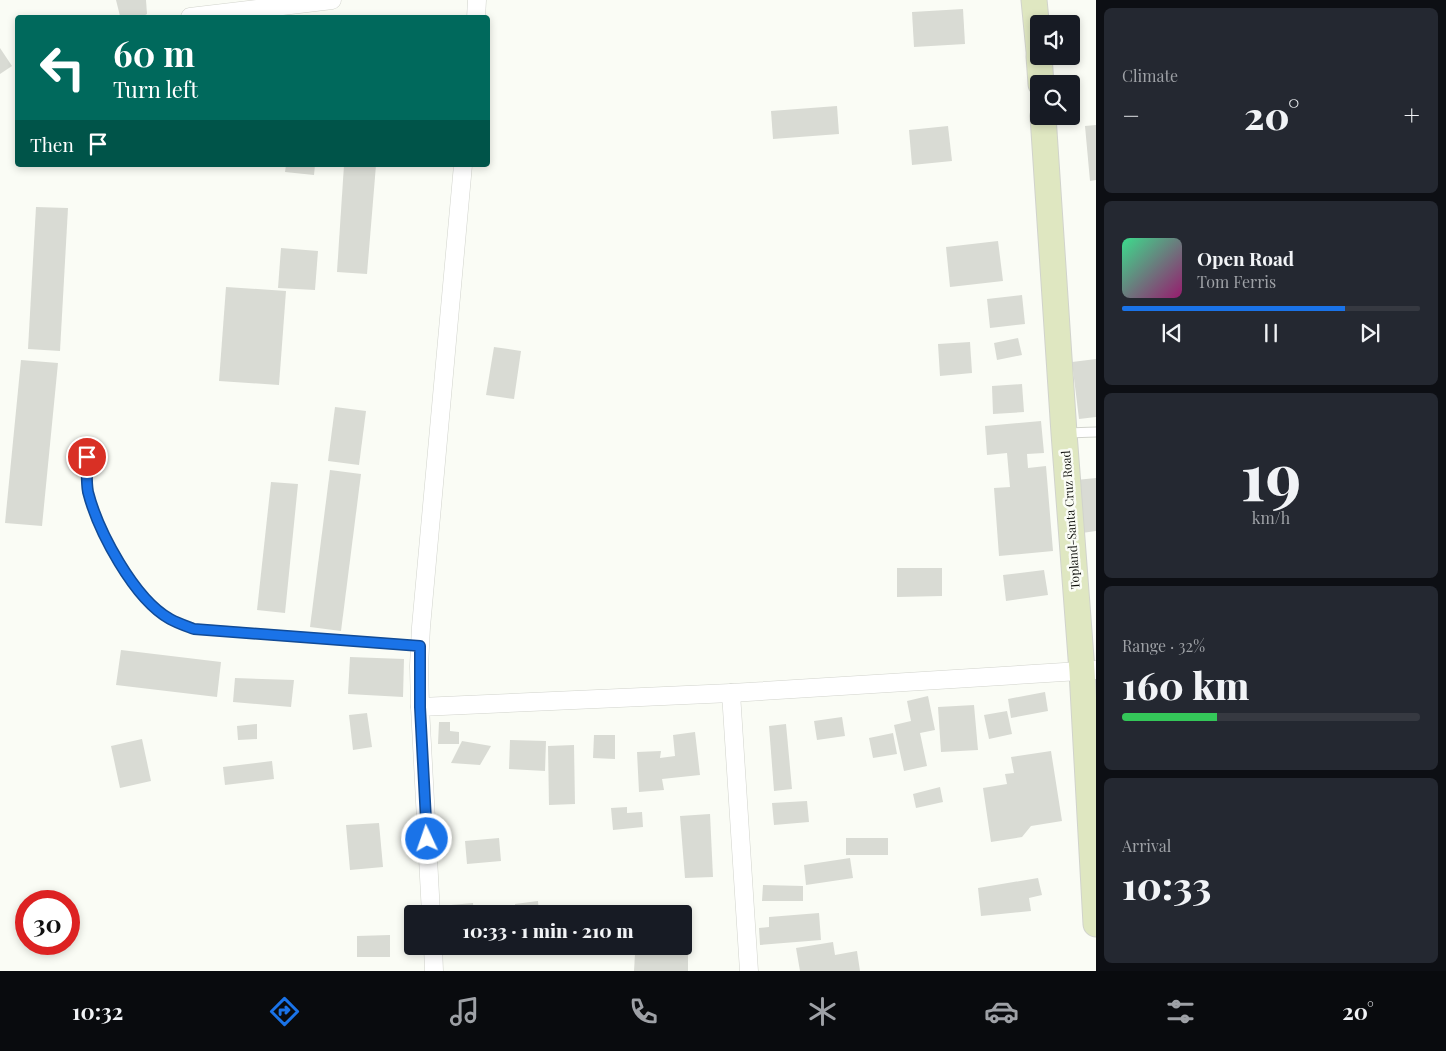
<!DOCTYPE html>
<html lang="en">
<head>
<meta charset="utf-8">
<style>
  :root { --surface:#171b24; --page:#242831; --text:#f1f3f6; --muted:#9ea1a6; --line:#363941; --accent:#1a73e8 }
  body { margin:0; font-family:"Playfair Display",serif; background:var(--page); color:var(--text); height:100vh; display:flex; flex-direction:column; font-size:19px; white-space:nowrap }
  * { box-sizing:border-box; margin:0 }
  p { font-size:16px; color:var(--muted) }
  .icon { flex:none; width:28px; height:28px; fill:none; stroke:currentColor; stroke-width:2; stroke-linecap:round; stroke-linejoin:round }
  .map { position:relative; flex:1; overflow:hidden }
  .side { display:flex; flex-direction:column; gap:8px; padding:8px; background:#0d0f14; width:350px }
  .side>* { flex:none }
  .banner { position:absolute; left:15px; top:15px; width:475px; height:152px; border-radius:5px; box-shadow:0 2px 8px #0003; background:#00695c; color:#fff; overflow:hidden }
  .controls { position:absolute; left:1030px; top:15px; display:grid; gap:10px }
  .controls a { display:grid; place-items:center; width:50px; height:50px; border-radius:5px; background:var(--surface); box-shadow:0 2px 8px #0003; font-size:25px }
  .speed { position:absolute; left:15px; top:890px; display:flex; gap:10px; font-size:25px; font-weight:700; text-align:center }
  .speed>* { display:grid; place-content:center; width:65px; height:65px; border-radius:50%; background:var(--surface); box-shadow:0 2px 8px #0003; line-height:1 }
  .speed .limit { border:8px solid #d22; background:#fff; color:#111 }
  .pin { position:absolute; display:grid; place-items:center; width:42px; height:42px; color:#fff; margin:-21px; border:2px solid #fff; border-radius:50%; box-shadow:0 1px 5px #0007 }
  .me { position:absolute; width:55px; margin:-28px; rotate:357deg; stroke-linejoin:round; filter:drop-shadow(0 0 4px #0008) }
  .turn { display:flex; align-items:center; gap:18px; height:105px; padding:0 15px; font-size:22px }
  .turn .icon { width:65px; height:65px; stroke-width:2.5 }
  .turn b { display:block; font-size:35px; line-height:42px }
  .then { display:flex; align-items:center; height:48px; padding:0 15px; background:#0003; gap:10px; font-size:19px }
  .big { font-size:38px; font-weight:800; line-height:1.1 }
  .side .card { flex:1; display:flex; flex-direction:column; justify-content:center; gap:8px; min-width:0; padding:0 18px; border-radius:8px; background:var(--page) }
  .side .dial { align-items:center; gap:0 }
  .dial b { font-size:65px; line-height:1 }
  .song { display:flex; align-items:center; gap:15px }
  .cover { width:60px; height:60px; border-radius:8px; background:linear-gradient(135deg,hsl(150 70% 55%),hsl(320 70% 35%)) }
  .played { height:5px; border-radius:2px; background:linear-gradient(90deg,var(--accent) 75%,var(--line) 75%) }
  .keys { display:flex; justify-content:space-around; direction:ltr }
  .heat { display:flex; justify-content:space-between; align-items:center; font-size:28px; direction:ltr }
  .charge { height:8px; border-radius:4px; background:linear-gradient(90deg,#34c759 32%,var(--line) 0) }
  .trip { position:absolute; left:404px; top:905px; width:288px; height:50px; border-radius:5px; background:var(--surface); box-shadow:0 2px 8px #0003; font-weight:800; line-height:50px; text-align:center }
  .dock { display:flex; height:80px; justify-content:space-around; align-items:center; background:#090b0e; color:var(--muted) }
  .dock .icon { width:35px; height:35px }
  .dock .on { color:var(--accent) }
  .dock b { font-size:22px; color:var(--text) }
  main { display:flex; flex:1; min-height:0 }
  .map>svg:first-child { display:block }
  .building { fill:#d9dbd4 }
  .lines { fill:none; stroke-linecap:round; stroke-linejoin:round }
  .lane-casing { stroke:#d1d3cc; stroke-width:11 }
  .street-casing { stroke:#d1d3cc; stroke-width:19 }
  .secondary-casing { stroke:#d1d3cc; stroke-width:27 }
  .lane { stroke:#fff; stroke-width:9 }
  .street { stroke:#fff; stroke-width:18 }
  .secondary { stroke:#dfe7c1; stroke-width:25 }
  .route-casing { stroke:#114b97; stroke-width:12 }
  .route { stroke:#1a73e8; stroke-width:9 }
  .labels { text-anchor:middle; dominant-baseline:central; stroke-width:5; stroke-linejoin:round; paint-order:stroke }
  .street-label { font-size:12px; fill:#121310; stroke:#fafcf5 }
</style>
</head>
<body>
<main>
<div class="map">
<svg width="1096" height="971" viewBox="0 0 1096 971">
  <rect width="100%" height="100%" fill="#fafcf5"/>
  <g class="building">
    <path d="M116 0H146L147 14 140 18 120 16Z"/>
    <path d="M963 9 965 44 914 47 912 12Z"/>
    <path d="M0 48 12 66 0 74Z"/>
    <path d="M837 106 839 134 773 139 771 111Z"/>
    <path d="M1096 125V180L1090 181 1085 126Z"/>
    <path d="M948 126 952 161 912 165 909 130Z"/>
    <path d="M286 165H315L314 175 285 172Z"/>
    <path d="M344 165H376L367 274 337 272Z"/>
    <path d="M36 207 68 208 60 351 28 349Z"/>
    <path d="M998 241 1003 281 950 287 946 247Z"/>
    <path d="M281 248 318 251 315 290 278 288Z"/>
    <path d="M226 287 286 291 279 385 219 381Z"/>
    <path d="M1022 295 1025 324 990 328 987 299Z"/>
    <path d="M1018 338 1022 355 997 360 994 343Z"/>
    <path d="M970 342 972 373 940 376 938 344Z"/>
    <path d="M494 347 521 351 514 399 486 395Z"/>
    <path d="M1096 359V417L1079 419 1072 362Z"/>
    <path d="M21 360 58 363 42 526 5 523Z"/>
    <path d="M1022 384 1024 412 993 414 992 386Z"/>
    <path d="M335 407 366 411 359 465 328 461Z"/>
    <path d="M1041 421 1044 453 1027 454 1028 468 1046 466 1053 551 999 556 994 488 1010 487 1007 453 987 455 985 426Z"/>
    <path d="M330 470 361 474 341 631 310 627Z"/>
    <path d="M1096 478V531L1082 533 1076 480Z"/>
    <path d="M271 482 298 484 285 613 257 610Z"/>
    <path d="M897 568H942V596L897 597Z"/>
    <path d="M1044 570 1048 595 1006 601 1003 575Z"/>
    <path d="M121 650 221 662 217 697 116 685Z"/>
    <path d="M350 657 404 659 403 697 348 694Z"/>
    <path d="M235 678 294 680 291 707 233 702Z"/>
    <path d="M1045 692 1048 711 1011 718 1008 699Z"/>
    <path d="M928 696 935 730 920 733 927 766 904 771 894 725 911 721 907 701Z"/>
    <path d="M974 705 978 750 941 752 938 707Z"/>
    <path d="M1007 711 1012 734 989 739 984 715Z"/>
    <path d="M367 713 372 747 353 750 349 715Z"/>
    <path d="M842 717 845 736 817 740 814 721Z"/>
    <path d="M439 722H450V731L459 732V744H438Z"/>
    <path d="M257 724V739L238 740 237 726Z"/>
    <path d="M786 724 792 789 774 791 769 726Z"/>
    <path d="M695 732 700 775 662 779 664 790 639 792 637 752 661 751 660 758 675 756 673 735Z"/>
    <path d="M893 733 897 754 873 758 869 738Z"/>
    <path d="M594 735H615V759L593 758Z"/>
    <path d="M142 739 151 781 120 788 111 746Z"/>
    <path d="M510 740 546 741 545 771 509 769Z"/>
    <path d="M462 741 491 746 480 765 451 763Z"/>
    <path d="M574 745 575 804 549 805 548 746Z"/>
    <path d="M1051 751 1062 821 1031 826 1022 837 991 842 983 788 1007 784 1005 774 1014 773 1011 757Z"/>
    <path d="M272 761 274 779 225 785 223 767Z"/>
    <path d="M940 787 943 802 916 808 913 794Z"/>
    <path d="M807 801 809 822 774 825 772 803Z"/>
    <path d="M627 807V813L642 812 643 827 613 830 611 808Z"/>
    <path d="M710 814 713 877 685 878 680 816Z"/>
    <path d="M379 823 383 867 350 870 346 825Z"/>
    <path d="M499 838 501 861 467 864 465 841Z"/>
    <rect x="846" y="838" width="42" height="17"/>
    <path d="M850 858 853 878 806 885 804 865Z"/>
    <path d="M1038 878 1042 895 1029 898 1031 911 981 916 978 888Z"/>
    <path d="M763 885 803 886V901H762Z"/>
    <path d="M538 901 539 914H516L515 904Z"/>
    <path d="M473 903 474 914H452L451 905Z"/>
    <path d="M819 913 821 940 760 945 759 928 769 927V917Z"/>
    <path d="M390 935V957H357V936Z"/>
    <path d="M833 942 835 955 857 951 860 971H800L796 948Z"/>
    <path d="M635 954H688V971H634Z"/>
  </g>
  <g class="lines">
    <g class="lane-casing">
      <g id="lane">
        <path d="M1067 433 1096 432"/>
        <path d="M87 457C87 468 86 481 88 492 98 531 134 599 170 619 177 623 186 626 195 629L420 646"/>
      </g>
    </g>
    <g class="street-casing">
      <g id="street">
        <path d="M190 17 332 0"/>
        <path d="M476 18 477 0"/>
        <path d="M731 693 749 971"/>
        <path d="M420 707 419 666 421 627 463 165"/>
        <path d="M431 914 420 707 731 693 1096 670"/>
        <path d="M433 946 434 971"/>
      </g>
    </g>
    <g class="secondary-casing">
      <g id="secondary">
        <path d="M1034 0 1039 51"/>
        <path d="M1039 56 1041 84"/>
        <path d="M1043 116 1064 433 1082 671 1096 924"/>
      </g>
    </g>
    <use href="#lane" class="lane"/>
    <use href="#street" class="street"/>
    <use href="#secondary" class="secondary"/>
  </g>
  <g class="lines">
    <g class="route-casing">
      <path id="route" d="M87 457C87 468 86 481 88 492 98 531 134 599 170 619 177 623 186 626 194 629L420 646V707L427 839"/>
    </g>
    <use href="#route" class="route"/>
  </g>
  <g class="labels">
    <g class="street-label">
      <text transform="translate(1070 520) rotate(-94)">Topland-Santa Cruz Road</text>
    </g>
  </g>
</svg>
<div class="controls">
<a><svg class="icon" aria-label="sound" viewBox="0 0 24 24"><path d="M4 9h4l5-4v14l-5-4H4zM17 9q2 3 0 6"/></svg></a>
<a><svg class="icon" aria-label="search" viewBox="0 0 24 24"><circle cx="10" cy="10" r="6"/><path d="M15 15l6 6"/></svg></a>
</div>
<div class="speed"><div class="limit">30</div></div>
<div class="pin" style="left:87px;top:457px;background:#d93025"><svg class="icon" aria-label="arrive" viewBox="0 0 24 24"><path d="M6 21V4h12l-3 4 3 4H6"/></svg></div>
<svg class="me" style="left:427px;top:839px" viewBox="-20 -20 40 40"><circle r="17" fill="#1a73e8" stroke="#fff" stroke-width="3"/><path d="M0-11L8 9 0 5-8 9z" fill="#fff"/></svg>
<div class="trip">10:33 · 1 min · 210 m</div>
<div class="banner">
<div class="turn"><svg class="icon" aria-label="left" viewBox="0 0 24 24"><path d="M17 20v-9H6M10 6l-5 5 5 5"/></svg><div><b>60 m</b>Turn left</div></div>
<div class="then">Then<svg class="icon" aria-label="arrive" viewBox="0 0 24 24"><path d="M6 21V4h12l-3 4 3 4H6"/></svg></div>
</div>
</div>
<section class="side">
<div class="card"><p>Climate</p>
<div class="heat"><a>−</a><b class="big">20°</b><a>+</a></div>
</div>
<div class="card">
<div class="song"><i class="cover"></i><div><b>Open Road</b><p>Tom Ferris</p></div></div>
<div class="played"></div>
<div class="keys"><svg class="icon" aria-label="previous" viewBox="0 0 24 24"><path d="M18 5L8 12l10 7zM5 5v14"/></svg><svg class="icon" aria-label="pause" viewBox="0 0 24 24"><path d="M8 5v14M16 5v14"/></svg><svg class="icon" aria-label="next" viewBox="0 0 24 24"><path d="M6 5l10 7-10 7zM19 5v14"/></svg></div>
</div>
<div class="card dial"><b>19</b><p>km/h</p></div>
<div class="card"><p>Range · 32%</p><b class="big">160 km</b><div class="charge"></div></div>
<div class="card"><p>Arrival</p><b class="big">10:33</b></div>
</section>
</main>
<nav class="dock">
<b>10:32</b>
<svg class="icon on" aria-label="directions" viewBox="0 0 24 24"><path d="M12 3l9 9-9 9-9-9zM9 14v-3h6M13 9l2 2-2 2"/></svg>
<svg class="icon" aria-label="music" viewBox="0 0 24 24"><path d="M9 18V5l10-2v13"/><circle cx="6" cy="18" r="3"/><circle cx="16" cy="16" r="3"/></svg>
<svg class="icon" aria-label="phone" viewBox="0 0 24 24"><path d="M5 4h4l2 5-3 2q2 4 5 5l2-3 5 2v4C11 20 4 13 5 4z"/></svg>
<svg class="icon" aria-label="climate" viewBox="0 0 24 24"><path d="M12 3v18M4 7l16 10M4 17L20 7"/></svg>
<svg class="icon" aria-label="car" viewBox="0 0 24 24"><path d="M5 17H2v-5l4-1 3-4h7l3 4 3 1v5h-3M9 17h6M6 11h13"/><circle cx="7" cy="17" r="2"/><circle cx="17" cy="17" r="2"/></svg>
<svg class="icon" aria-label="filters" viewBox="0 0 24 24"><path d="M4 7h16M4 17h16"/><circle cx="9" cy="7" r="2"/><circle cx="15" cy="17" r="2"/></svg>
<b>20°</b>
</nav>
</body>
</html>
